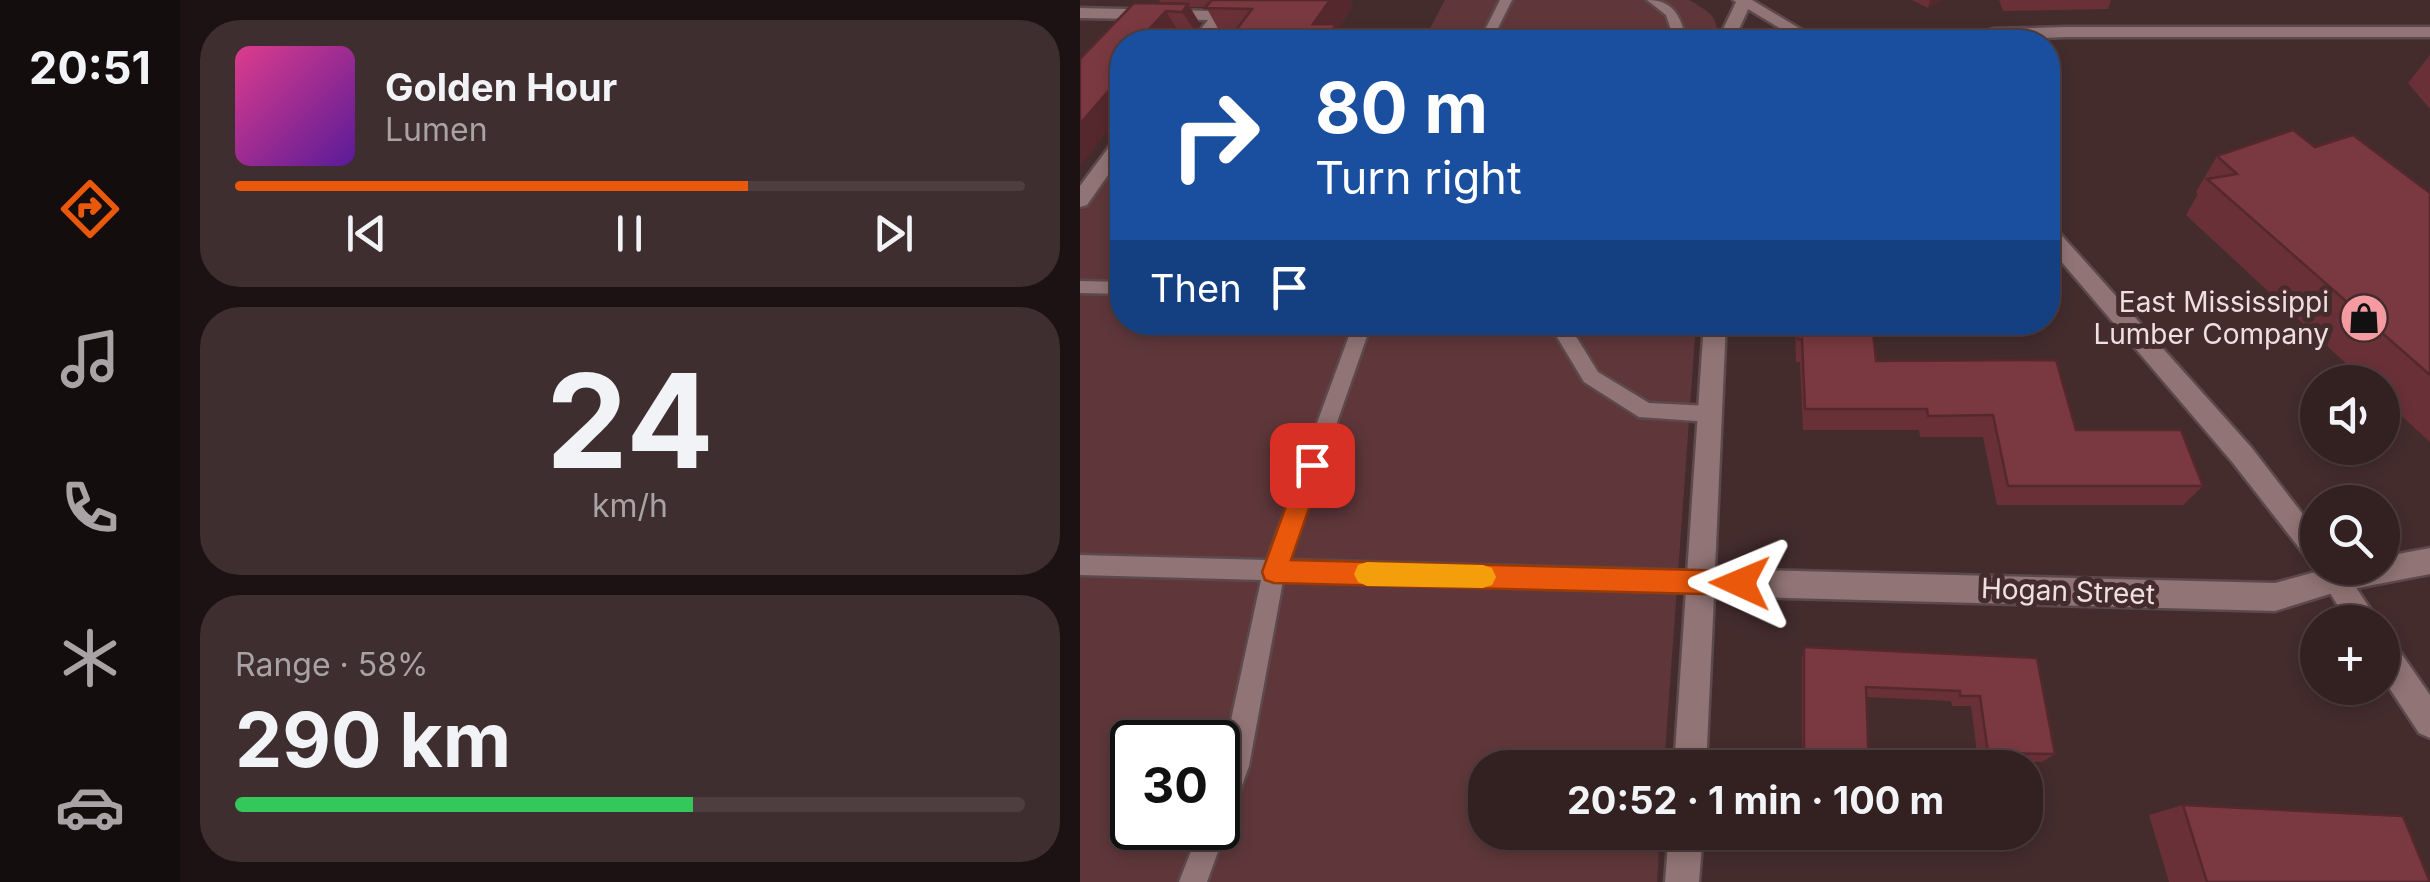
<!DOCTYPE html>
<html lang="en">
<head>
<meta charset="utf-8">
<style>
  :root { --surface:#332122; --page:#3e2e2f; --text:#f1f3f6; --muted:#a9a3a5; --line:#4e3e40; --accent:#ea580c }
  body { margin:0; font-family:Inter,sans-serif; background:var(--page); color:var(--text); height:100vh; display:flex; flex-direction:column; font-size:38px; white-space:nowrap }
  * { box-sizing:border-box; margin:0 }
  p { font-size:32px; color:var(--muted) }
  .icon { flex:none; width:55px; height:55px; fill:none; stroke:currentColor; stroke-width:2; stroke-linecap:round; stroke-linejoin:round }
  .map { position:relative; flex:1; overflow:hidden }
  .panel { display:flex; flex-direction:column; gap:20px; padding:20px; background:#1c1213; width:900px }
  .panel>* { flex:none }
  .guide { position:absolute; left:30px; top:30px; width:950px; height:305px; border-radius:40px; box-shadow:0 5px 15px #0003,0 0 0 2px var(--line); background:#1a4fa0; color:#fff; overflow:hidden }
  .tools { position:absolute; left:1220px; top:365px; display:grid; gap:20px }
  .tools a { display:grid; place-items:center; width:100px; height:100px; border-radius:50%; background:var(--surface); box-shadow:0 5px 15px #0003,0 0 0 2px var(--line); font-size:50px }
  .speed { position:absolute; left:30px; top:720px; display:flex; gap:20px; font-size:50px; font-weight:700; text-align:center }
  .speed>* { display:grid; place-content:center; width:130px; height:130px; border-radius:50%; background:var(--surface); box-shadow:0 5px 15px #0003,0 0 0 2px var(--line); line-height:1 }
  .speed .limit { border:5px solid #111; border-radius:15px; background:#fff; color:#111 }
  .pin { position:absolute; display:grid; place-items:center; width:85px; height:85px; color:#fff; margin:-42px; border-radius:20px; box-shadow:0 5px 15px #0006 }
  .me { position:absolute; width:110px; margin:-55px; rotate:271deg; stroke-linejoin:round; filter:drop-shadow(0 0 8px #0008) }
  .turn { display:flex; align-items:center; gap:35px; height:210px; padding:0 40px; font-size:45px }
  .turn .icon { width:130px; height:130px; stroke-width:2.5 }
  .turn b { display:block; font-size:70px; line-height:85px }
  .then { display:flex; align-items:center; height:95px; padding:0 40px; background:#0003; gap:20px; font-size:38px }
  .big { font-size:75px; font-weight:700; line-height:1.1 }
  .panel .card { flex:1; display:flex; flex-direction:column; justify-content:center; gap:15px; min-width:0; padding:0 35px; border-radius:40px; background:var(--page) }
  .panel .dial { align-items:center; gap:0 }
  .dial b { font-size:130px; line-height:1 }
  .song { display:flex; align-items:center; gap:30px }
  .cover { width:120px; height:120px; border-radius:15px; background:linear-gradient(135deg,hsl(330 70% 55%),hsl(270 70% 35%)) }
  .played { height:10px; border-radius:5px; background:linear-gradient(90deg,var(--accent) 65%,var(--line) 65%) }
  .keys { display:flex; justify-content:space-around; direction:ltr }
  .charge { height:15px; border-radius:8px; background:linear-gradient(90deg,#34c759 58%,var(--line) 0) }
  .trip { position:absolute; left:388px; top:750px; width:575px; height:100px; border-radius:40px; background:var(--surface); box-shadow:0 5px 15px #0003,0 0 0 2px var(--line); font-weight:700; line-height:100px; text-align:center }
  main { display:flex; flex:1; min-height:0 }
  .tab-bar { display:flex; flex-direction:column; width:180px; justify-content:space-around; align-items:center; background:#140d0e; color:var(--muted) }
  .tab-bar .icon { width:70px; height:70px }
  .tab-bar .on { color:var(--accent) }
  .tab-bar b { font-size:45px; color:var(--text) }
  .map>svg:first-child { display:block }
  .green { fill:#5f373a; fill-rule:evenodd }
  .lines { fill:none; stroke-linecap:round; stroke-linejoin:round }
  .service-casing { stroke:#5d494a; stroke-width:5 }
  .minor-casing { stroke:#5d494a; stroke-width:5 }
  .tertiary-casing { stroke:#5d494a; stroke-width:5 }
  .service { fill:#917475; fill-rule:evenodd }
  .minor { fill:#917475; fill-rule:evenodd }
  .tertiary { fill:#917475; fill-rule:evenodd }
  .wall { fill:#693137 }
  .shaded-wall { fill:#55282d }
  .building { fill:#7a3940; stroke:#55282d; stroke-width:2.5 }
  .route { fill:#ea580c; stroke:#983908; stroke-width:2.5 }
  .slow { fill:#f59e0b }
  .labels { text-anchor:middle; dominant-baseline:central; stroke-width:10; stroke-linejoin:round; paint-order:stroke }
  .poi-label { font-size:28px; fill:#efdfdf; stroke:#442c2d; text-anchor:end }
  .street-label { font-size:28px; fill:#efdfdf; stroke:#442c2d }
</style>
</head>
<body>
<main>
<nav class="tab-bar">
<b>20:51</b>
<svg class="icon on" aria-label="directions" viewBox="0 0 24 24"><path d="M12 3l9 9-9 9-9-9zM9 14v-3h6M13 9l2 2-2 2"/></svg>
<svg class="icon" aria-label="music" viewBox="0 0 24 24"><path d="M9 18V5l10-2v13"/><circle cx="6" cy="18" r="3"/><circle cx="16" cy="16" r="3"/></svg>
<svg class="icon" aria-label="phone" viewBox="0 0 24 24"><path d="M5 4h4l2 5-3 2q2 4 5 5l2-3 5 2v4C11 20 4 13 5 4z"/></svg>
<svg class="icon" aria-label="climate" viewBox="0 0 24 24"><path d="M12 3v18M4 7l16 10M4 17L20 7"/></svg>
<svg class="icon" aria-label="car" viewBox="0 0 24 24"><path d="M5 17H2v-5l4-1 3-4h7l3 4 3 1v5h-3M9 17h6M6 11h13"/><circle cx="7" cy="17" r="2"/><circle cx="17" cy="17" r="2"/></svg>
</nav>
<section class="panel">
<div class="card">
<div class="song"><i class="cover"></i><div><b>Golden Hour</b><p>Lumen</p></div></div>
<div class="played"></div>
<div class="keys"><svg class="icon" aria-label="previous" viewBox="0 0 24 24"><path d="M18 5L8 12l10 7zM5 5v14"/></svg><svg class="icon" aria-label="pause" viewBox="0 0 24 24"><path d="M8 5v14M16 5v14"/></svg><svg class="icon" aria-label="next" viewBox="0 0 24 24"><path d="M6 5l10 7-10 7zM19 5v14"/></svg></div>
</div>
<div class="card dial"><b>24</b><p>km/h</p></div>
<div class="card"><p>Range · 58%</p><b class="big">290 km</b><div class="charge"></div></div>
</section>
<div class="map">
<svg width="1350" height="882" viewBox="0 0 1350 882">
  <rect width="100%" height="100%" fill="#442c2d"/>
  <g class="green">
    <path d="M365 0H609C631 13 639 16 637 42H343Z"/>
    <path d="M42 155V322L616 323 584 767 405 768V832L580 833 577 882H0V211ZM52 742H138V828H52Z"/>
  </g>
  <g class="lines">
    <g class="service-casing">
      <g id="service">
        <path d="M420 0H432L411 42H399Z"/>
        <path d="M567 0C595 0 601 18 607 42H595L586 15Z"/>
        <path d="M0 281 42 282V294L0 293Z"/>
        <path d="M274 322H292L209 560 622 571 630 575 633 582 630 589 622 593 203 581 169 766 127 882H99L120 828H138V781L181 580 0 575V555L187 560Z"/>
        <path d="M468 322H487L518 372 569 403 630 406 637 408 640 414 637 420 630 422 559 417 504 382Z"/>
      </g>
    </g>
    <g class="minor-casing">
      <g id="minor">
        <path d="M144 0H160L127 42H111L128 20 0 18V8L135 11Z"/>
        <path d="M657 0 672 1 653 42H637Z"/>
        <path d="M986 27H1350V37H986L866 42 914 29Z"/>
        <path d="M42 137V155L7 205 0 207V186L35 139Z"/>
        <path d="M624 322H646L635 569 1195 583 1250 568H1302V557L1350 548V574L1256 592 1195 611 634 596 626 768H594Z"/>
        <path d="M589 832H623L619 882H585Z"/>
      </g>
    </g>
    <g class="tertiary-casing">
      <g id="tertiary">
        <path d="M653 0H672L742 42H723Z"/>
        <path d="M968 226 975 228 1171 447 1238 534V568H1263L1299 622H1268L1234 567 1153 463 968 246Z"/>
        <path d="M1302 636 1312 640 1350 695V738L1339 733 1302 677Z"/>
      </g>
    </g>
    <use href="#service" class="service"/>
    <use href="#minor" class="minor"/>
    <use href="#tertiary" class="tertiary"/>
  </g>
  <g class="wall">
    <path d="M79 0H270L273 6 258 28 154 32H140L126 7H110L120 24 115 31H98L88 42H42V113L0 165V59L82 4Z"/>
    <path d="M832 0H862L848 8Z"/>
    <path d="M919 0H1031L1028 9 923 11Z"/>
    <path d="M1350 55V109L1328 83Z"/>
    <path d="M1235 147 1350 193V442L1302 398V382H1286L1106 215 1118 194 1116 192 1137 156Z"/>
    <path d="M715 322H792L796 361 996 430 1123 486 1103 505H917L903 437H840L839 430H723L720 362H716Z"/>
    <path d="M724 647 957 658 975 754 962 762 898 760 891 706H872L871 701 786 697 789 768H722V658Z"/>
    <path d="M1103 805 1350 882H1089L1069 815Z"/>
  </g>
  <g class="shaded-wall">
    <path d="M250 0H270L273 6 258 28 265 42H242L233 24Z"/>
    <path d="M850 0H862L848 8Z"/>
    <path d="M108 4 120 24 115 31 102 12Z"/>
    <path d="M86 11 98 31 88 42H57Z"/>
    <path d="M42 58V113L0 165V124L32 69Z"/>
  </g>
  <g class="building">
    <path d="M132 0H250L233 24H256L245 42H147L172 9 125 8Z"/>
    <path d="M54 3 108 4 102 12 86 11 57 42H42V58L32 69 42 70V75L0 124V59Z"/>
    <path d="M1213 130 1235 147 1273 135 1350 193V375L1127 179 1157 174 1137 156Z"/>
    <path d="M717 322H792L796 361 976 360 996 430H1101L1123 486H928L913 415 848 416 847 409H725L722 339H718Z"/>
    <path d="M724 647 957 658 975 754 908 753 900 696H880V691L786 687 789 768 724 766Z"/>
    <path d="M1103 805 1323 816 1350 882H1127Z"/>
  </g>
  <path class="route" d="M232 455 240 458 244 465 211 560 660 571 669 574 672 583 669 591 660 595 194 583 185 580 182 572 221 465 224 458Z"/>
  <path class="slow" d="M287 562 403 565 412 568 416 577 412 585 403 588 287 586 278 582 274 574 278 565Z"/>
  <defs>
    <g id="shop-disc" transform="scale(2.5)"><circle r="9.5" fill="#f49aa1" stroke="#442c2d"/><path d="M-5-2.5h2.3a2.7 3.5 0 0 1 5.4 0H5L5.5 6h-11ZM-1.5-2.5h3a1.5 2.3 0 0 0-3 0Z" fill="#111"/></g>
  </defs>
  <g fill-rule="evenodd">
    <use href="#shop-disc" x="1284" y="318"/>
  </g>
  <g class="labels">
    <g class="poi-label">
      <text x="1249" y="302">East Mississippi<tspan x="1249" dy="32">Lumber Company</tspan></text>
    </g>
    <g class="street-label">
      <text transform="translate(988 591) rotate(2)">Hogan Street</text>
    </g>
  </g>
</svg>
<div class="tools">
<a><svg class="icon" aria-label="sound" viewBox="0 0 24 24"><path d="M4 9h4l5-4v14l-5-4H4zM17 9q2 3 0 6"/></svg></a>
<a><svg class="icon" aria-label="search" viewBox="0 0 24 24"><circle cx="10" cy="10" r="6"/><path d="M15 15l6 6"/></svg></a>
<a>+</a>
</div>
<div class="speed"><div class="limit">30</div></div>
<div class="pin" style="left:232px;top:465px;background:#d93025"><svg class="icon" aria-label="arrive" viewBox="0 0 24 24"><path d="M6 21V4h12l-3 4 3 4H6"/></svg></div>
<svg class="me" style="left:660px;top:583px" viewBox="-20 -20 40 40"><path d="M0-17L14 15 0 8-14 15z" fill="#ea580c" stroke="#fff" stroke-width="4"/></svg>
<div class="trip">20:52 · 1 min · 100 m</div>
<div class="guide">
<div class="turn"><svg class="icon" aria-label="right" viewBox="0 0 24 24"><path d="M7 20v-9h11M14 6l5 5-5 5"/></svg><div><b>80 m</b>Turn right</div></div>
<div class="then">Then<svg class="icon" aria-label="arrive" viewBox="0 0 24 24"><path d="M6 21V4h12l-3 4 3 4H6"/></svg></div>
</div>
</div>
</main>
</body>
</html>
